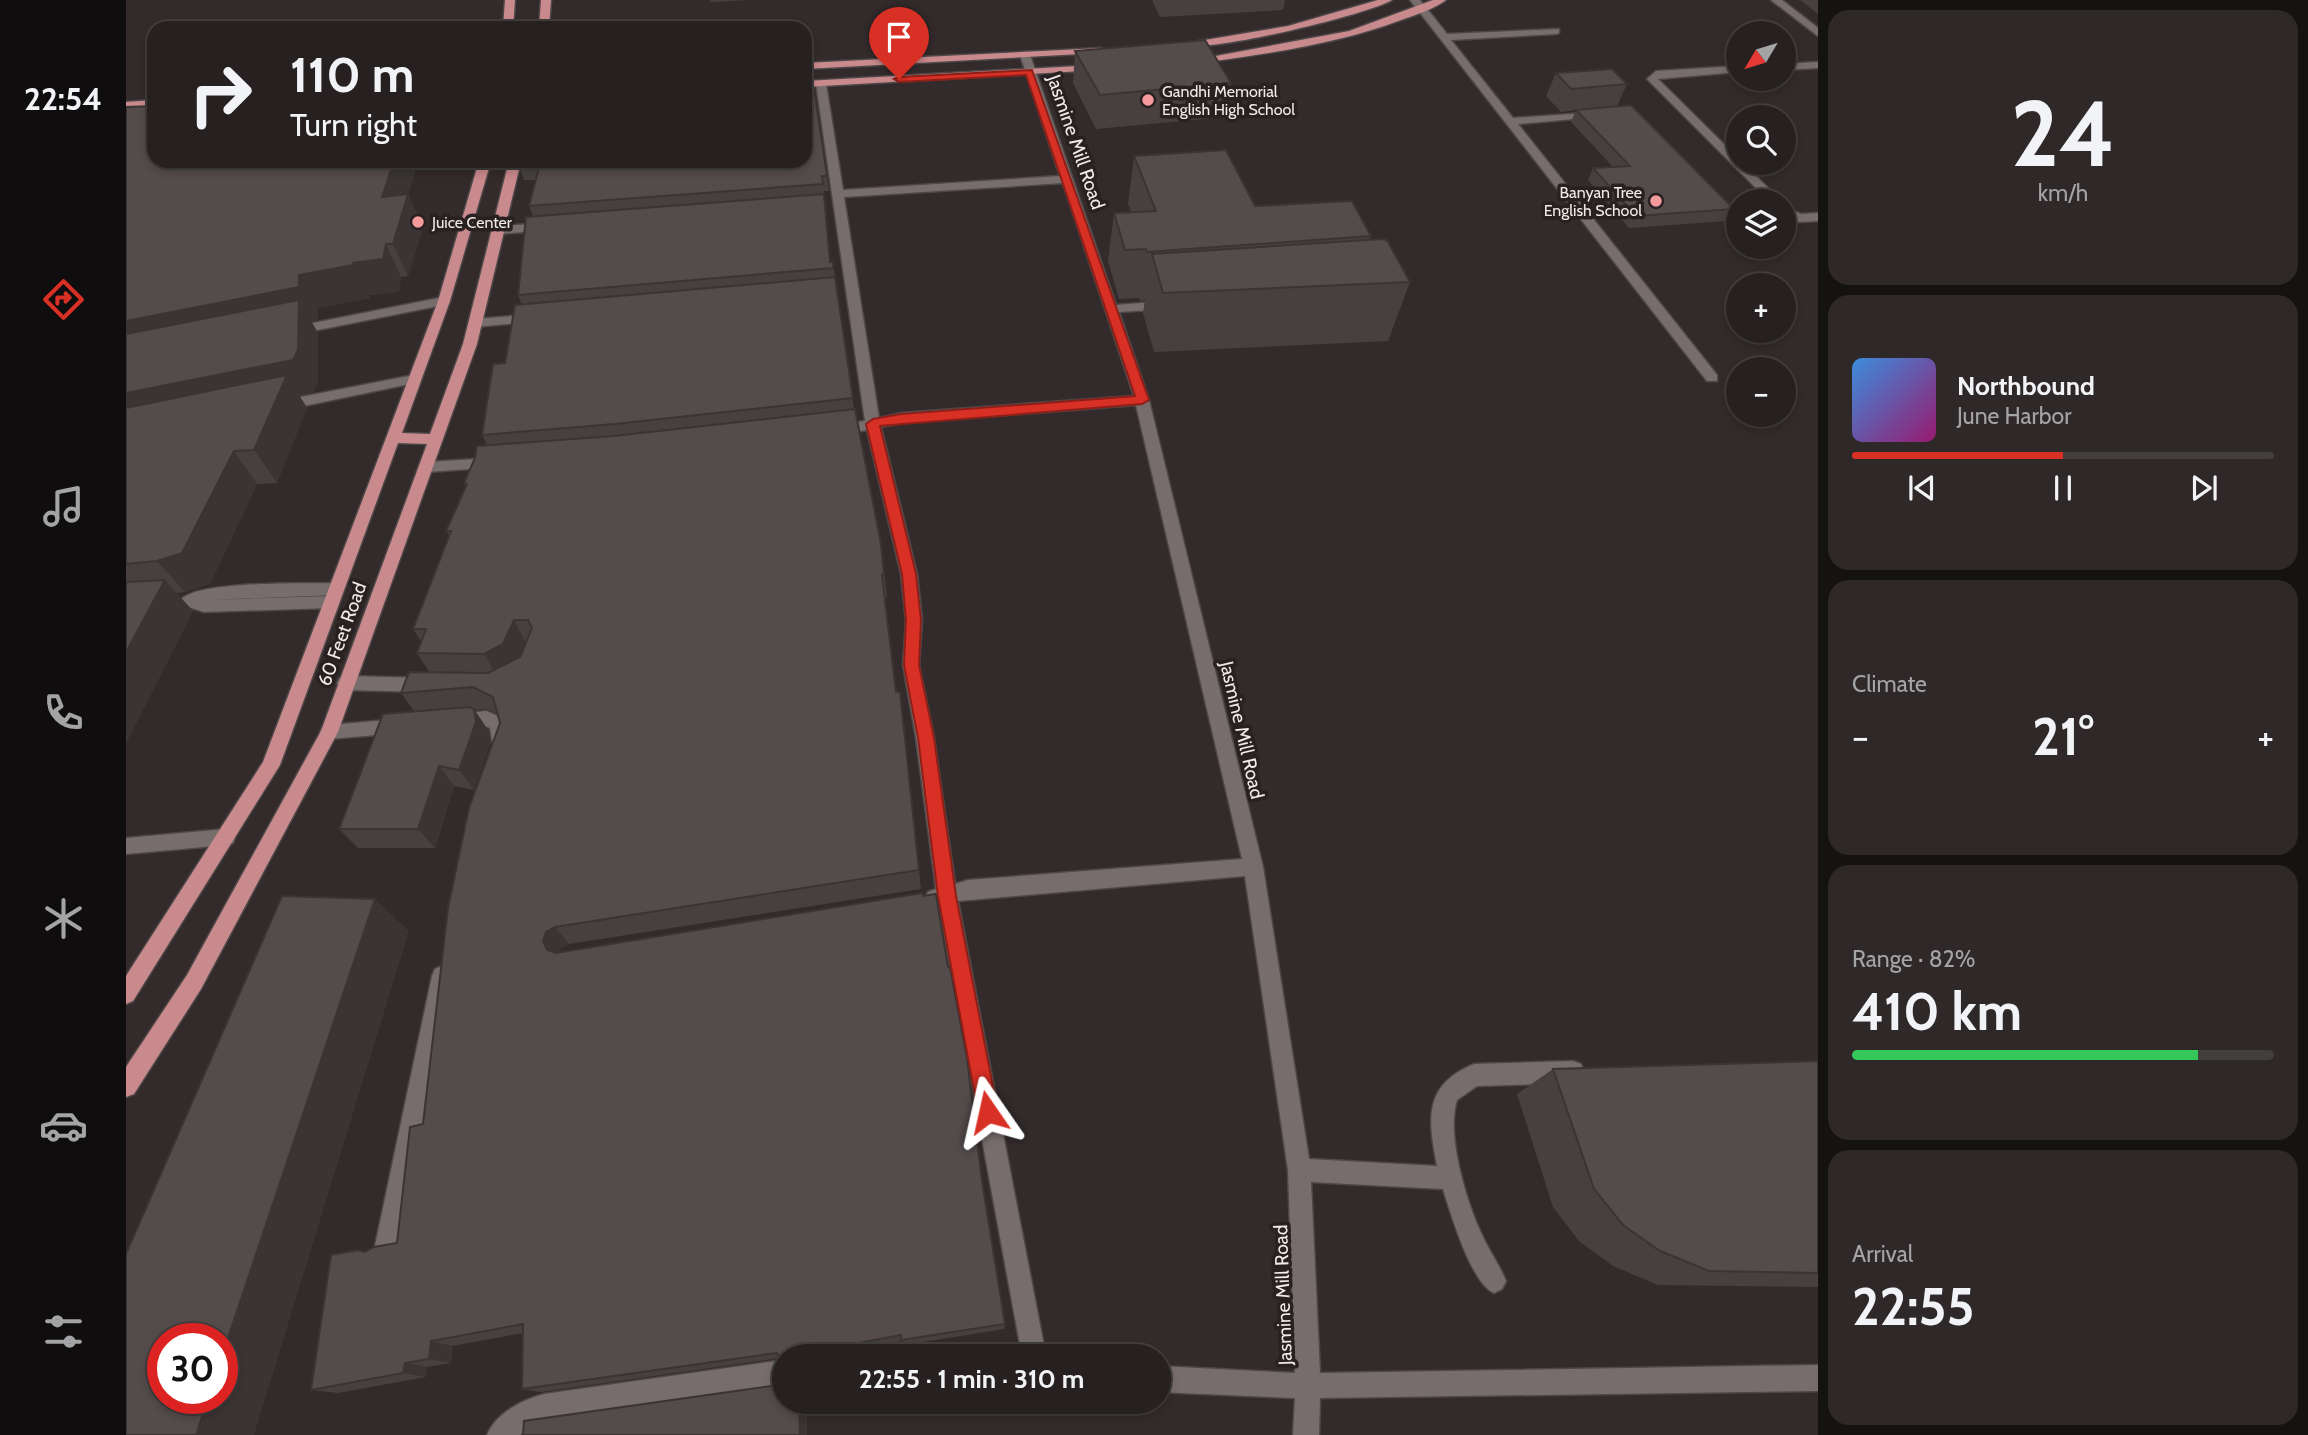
<!DOCTYPE html>
<html lang="en">
<head>
<meta charset="utf-8">
<style>
  :root { --surface:#262020; --page:#2e2829; --text:#f1f3f6; --muted:#a4a3a5; --line:#423e3e; --accent:#d93025 }
  body { margin:0; font-family:Cabin,sans-serif; background:var(--page); color:var(--text); height:100vh; display:flex; flex-direction:column; font-size:26px; white-space:nowrap }
  * { box-sizing:border-box; margin:0 }
  p { font-size:23px; color:var(--muted) }
  .icon { flex:none; width:38px; height:38px; fill:none; stroke:currentColor; stroke-width:2; stroke-linecap:round; stroke-linejoin:round }
  .map { position:relative; flex:1; overflow:hidden }
  .panel { display:flex; flex-direction:column; gap:10px; padding:10px; background:#151212; width:490px }
  .panel>* { flex:none }
  .guide { position:absolute; left:21px; top:21px; width:665px; height:147px; border-radius:21px; box-shadow:0 4px 10px #0003,0 0 0 2px var(--line); background:#262020; color:var(--text); overflow:hidden }
  .needle { width:46px; rotate:232deg }
  .fabs { position:absolute; left:1600px; top:21px; display:grid; gap:14px }
  .fabs a { display:grid; place-items:center; width:70px; height:70px; border-radius:50%; background:var(--surface); box-shadow:0 4px 10px #0003,0 0 0 2px var(--line); font-size:35px }
  .speed { position:absolute; left:21px; top:1323px; display:flex; gap:14px; font-size:35px; font-weight:700; text-align:center }
  .speed>* { display:grid; place-content:center; width:91px; height:91px; border-radius:50%; background:var(--surface); box-shadow:0 4px 10px #0003,0 0 0 2px var(--line); line-height:1 }
  .speed .limit { border:10px solid #d22; background:#fff; color:#111 }
  .pin { position:absolute; display:grid; place-items:center; width:60px; height:60px; color:#fff; margin:-72px -30px; border-radius:50% 50% 50% 0; rotate:-45deg; box-shadow:0 0 7px #0007 }
  .pin .icon { rotate:45deg }
  .me { position:absolute; width:77px; margin:-38px; rotate:349deg; stroke-linejoin:round; filter:drop-shadow(0 0 5px #0008) }
  .turn { display:flex; align-items:center; gap:24px; height:147px; padding:0 28px; font-size:32px }
  .turn .icon { width:91px; height:91px; stroke-width:2.5 }
  .turn b { display:block; font-size:49px; line-height:60px }
  .big { font-size:52px; font-weight:800; line-height:1.1 }
  .panel .card { flex:1; display:flex; flex-direction:column; justify-content:center; gap:10px; min-width:0; padding:0 24px; border-radius:21px; background:var(--page) }
  .panel .dial { align-items:center; gap:0 }
  .dial b { font-size:91px; line-height:1 }
  .song { display:flex; align-items:center; gap:21px }
  .cover { width:84px; height:84px; border-radius:10px; background:linear-gradient(135deg,hsl(210 70% 55%),hsl(320 70% 35%)) }
  .played { height:7px; border-radius:4px; background:linear-gradient(90deg,var(--accent) 50%,var(--line) 50%) }
  .keys { display:flex; justify-content:space-around; direction:ltr }
  .heat { display:flex; justify-content:space-between; align-items:center; font-size:38px; direction:ltr }
  .charge { height:10px; border-radius:5px; background:linear-gradient(90deg,#34c759 82%,var(--line) 0) }
  .trip { position:absolute; left:646px; top:1344px; width:399px; height:70px; border-radius:35px; background:var(--surface); box-shadow:0 4px 10px #0003,0 0 0 2px var(--line); font-weight:800; line-height:70px; text-align:center }
  main { display:flex; flex:1; min-height:0 }
  .menu { display:flex; flex-direction:column; width:126px; justify-content:space-around; align-items:center; background:#0f0d0d; color:var(--muted) }
  .menu .icon { width:49px; height:49px }
  .menu .on { color:var(--accent) }
  .menu b { font-size:32px; color:var(--text) }
  .map>svg:first-child { display:block }
  .lines { fill:none; stroke-linecap:round; stroke-linejoin:round }
  .minor-casing { stroke:#4e4747; stroke-width:3 }
  .major-casing { stroke:#4e4747; stroke-width:3 }
  .minor { fill:#776d6d; fill-rule:evenodd }
  .major { fill:#c98a8d; fill-rule:evenodd }
  .wall { fill:#484040 }
  .shaded-wall { fill:#3b3434 }
  .building { fill:#544b4b; stroke:#3b3434; stroke-width:2 }
  .route { fill:#d93025; stroke:#8d1f18; stroke-width:2 }
  .poi-dot { fill:#f59b9e; stroke:#292121; stroke-width:2.5 }
  .labels { text-anchor:middle; dominant-baseline:central; stroke-width:7; stroke-linejoin:round; paint-order:stroke }
  .far-poi-label { font-size:16px; fill:#f0eaea; stroke:#292121; text-anchor:start }
  .street-label { font-size:19px; fill:#f0eaea; stroke:#292121 }
</style>
</head>
<body>
<main>
<nav class="menu">
<b>22:54</b>
<svg class="icon on" aria-label="directions" viewBox="0 0 24 24"><path d="M12 3l9 9-9 9-9-9zM9 14v-3h6M13 9l2 2-2 2"/></svg>
<svg class="icon" aria-label="music" viewBox="0 0 24 24"><path d="M9 18V5l10-2v13"/><circle cx="6" cy="18" r="3"/><circle cx="16" cy="16" r="3"/></svg>
<svg class="icon" aria-label="phone" viewBox="0 0 24 24"><path d="M5 4h4l2 5-3 2q2 4 5 5l2-3 5 2v4C11 20 4 13 5 4z"/></svg>
<svg class="icon" aria-label="climate" viewBox="0 0 24 24"><path d="M12 3v18M4 7l16 10M4 17L20 7"/></svg>
<svg class="icon" aria-label="car" viewBox="0 0 24 24"><path d="M5 17H2v-5l4-1 3-4h7l3 4 3 1v5h-3M9 17h6M6 11h13"/><circle cx="7" cy="17" r="2"/><circle cx="17" cy="17" r="2"/></svg>
<svg class="icon" aria-label="filters" viewBox="0 0 24 24"><path d="M4 7h16M4 17h16"/><circle cx="9" cy="7" r="2"/><circle cx="15" cy="17" r="2"/></svg>
</nav>
<div class="map">
<svg width="1692" height="1435" viewBox="0 0 1692 1435">
  <rect width="100%" height="100%" fill="#332b2b"/>
  <g class="lines">
    <g class="minor-casing">
      <g id="minor">
        <path d="M1284 0H1294L1321 34 1433 29V33L1430 34 1325 40 1387 118 1474 112V116L1470 117 1392 124 1591 375V381H1581Z"/>
        <path d="M1645 0H1656L1692 28V36Z"/>
        <path d="M899 52 904 55 990 305 1041 301 1047 305 1041 309 993 312 1023 400 1137 867 1183 1159 1311 1166C1302 1119 1297 1085 1348 1064L1447 1061 1455 1064 1458 1072 1455 1080 1447 1083 1351 1086 1331 1100C1320 1135 1340 1200 1355 1233 1362 1249 1373 1264 1380 1281L1376 1289 1368 1293C1345 1283 1325 1214 1317 1189L1185 1182 1194 1373 1692 1365V1391L1194 1398 1193 1435H1167L1169 1398 1032 1392V1366L1169 1373 1162 1170 1119 876 832 901 920 1356H896L813 906 802 904 799 898 802 892 810 889 790 738 777 665 780 620 775 574 741 430 709 435 702 430 709 425 739 421 690 84 695 81 700 84 717 190 934 176 894 55ZM937 183 1008 396 775 413 753 418 718 197ZM1010 405 1116 859 842 880 829 884 808 738 793 665 796 620 791 574 755 427 775 423Z"/>
        <path d="M1692 62V68L1657 70V64Z"/>
        <path d="M1612 66V72L1532 79 1612 158V163H1617L1655 201H1643L1521 79 1530 71Z"/>
        <path d="M1657 207 1675 214 1692 213V221L1673 222 1657 215Z"/>
        <path d="M422 223 426 224V230L372 234 366 230 372 226Z"/>
        <path d="M318 297 324 301 322 304 167 335 160 331 167 327Z"/>
        <path d="M410 314 415 315V321L349 327 343 323 349 319Z"/>
        <path d="M288 375 293 376V382L154 411 147 406 154 401Z"/>
        <path d="M367 458 374 463 372 467 301 472 294 467 301 462Z"/>
        <path d="M209 583 217 589 209 595 81 600 204 596 212 602 204 608 78 612 56 605 54 601C67 580 181 584 209 583Z"/>
        <path d="M220 676 300 678 306 680 309 685 306 690 300 692 220 690 214 688 211 683 214 678Z"/>
        <path d="M360 711C381 718 391 733 380 754L374 756 368 754 364 728C352 722 339 729 327 725L324 720 327 715Z"/>
        <path d="M274 719 280 721 283 726 280 731 274 733 203 739 197 737 194 732 197 727 203 725Z"/>
        <path d="M100 829 107 831 109 837 107 843 100 845 0 854V838Z"/>
        <path d="M316 966 323 969 326 976 273 1246 269 1254 261 1258 253 1254 249 1246 306 976 309 969Z"/>
        <path d="M658 1360V1386L418 1420 410 1422 394 1435H361C370 1413 396 1400 418 1394Z"/>
      </g>
    </g>
    <g class="major-casing">
      <g id="major">
        <path d="M379 0H389L387 28H377Z"/>
        <path d="M415 0H425L423 28H413Z"/>
        <path d="M1252 0H1266C1244 14 1073 56 1055 44L1162 26Z"/>
        <path d="M1307 0H1320C1308 9 1290 15 1275 20 1209 45 1138 54 1068 64L1063 61 1223 31Z"/>
        <path d="M976 48 978 50 973 53 679 69V63Z"/>
        <path d="M970 65 974 66V70L679 87V81Z"/>
        <path d="M28 100V106L0 108V102Z"/>
        <path d="M353 161H365L324 301 276 433 304 434 337 344 383 161H395L351 344 212 732 75 989 8 1094 0 1097V1067L61 975 195 731 301 444 272 443 154 765 7 1001 0 1004V976L137 762 312 301Z"/>
      </g>
    </g>
    <use href="#minor" class="minor"/>
    <use href="#major" class="major"/>
  </g>
  <g class="wall">
    <path d="M584 0H625L584 2Z"/>
    <path d="M1026 0H1159L1157 10 1034 17Z"/>
    <path d="M1674 0H1692V14Z"/>
    <path d="M949 51 1105 83 1099 117 970 129 947 83Z"/>
    <path d="M1430 73 1501 84 1491 106 1608 209 1601 221 1503 228 1462 180 1467 168 1487 167 1445 122 1450 110 1435 112 1420 96Z"/>
    <path d="M0 107 28 161H292L282 194 297 227 282 276 275 277 273 292 244 295V298L191 308 192 320 185 321 192 333V382L187 393 173 395 181 408 151 483 131 484 84 584 59 592 50 593 67 611 0 743Z"/>
    <path d="M1008 156 1129 206 1245 236 1244 240 1284 282 1262 341 1028 352 1017 313 1019 300 1014 301 1013 298 993 299 982 261 988 213 1005 212 1002 204Z"/>
    <path d="M393 161 701 176 703 191H698L704 262H707L728 409 755 544 761 597 759 598 770 692H774L795 889 443 944 434 949 432 952 856 1181 879 1324 878 1329 778 1345 776 1341 693 1356H658L680 1402 681 1435H397L652 1385 653 1358 415 1392 396 1389 397 1333 326 1346 325 1363 301 1367 300 1377 212 1393 185 1390 239 1252 271 1243 297 1124 374 723 372 714 361 709 348 710 362 730 364 743 348 790 328 786 309 848H232L213 829 288 711 275 693 304 673 291 653 295 641 287 629 323 535 320 531 340 487 338 483 361 445 356 435 379 363 396 305 392 295 407 216 403 206 410 180H398L393 166Z"/>
    <path d="M1692 1061V1287L1532 1285 1487 1266 1453 1241 1427 1207 1391 1094 1427 1069Z"/>
  </g>
  <g class="shaded-wall">
    <path d="M268 161H292L271 229 256 197Z"/>
    <path d="M282 194 297 227 282 276 267 244Z"/>
    <path d="M260 244 275 277 273 292 244 295V298L191 308 192 320 185 321 192 333V382L187 393 173 395 181 408 151 483 128 450 0 431V321L173 275 227 263Z"/>
    <path d="M108 451 131 484 84 584 59 592 31 561Z"/>
    <path d="M39 580 67 611 0 743V652Z"/>
    <path d="M388 620 400 643 390 666 371 676 358 654Z"/>
    <path d="M348 709 362 730 364 743 348 790 333 770Z"/>
    <path d="M313 766 328 786 309 848 292 829Z"/>
    <path d="M249 899 283 931 128 1435H70L82 1398H96V1356Z"/>
    <path d="M429 927 443 944 434 949 431 958 421 950 417 941 420 932Z"/>
    <path d="M305 1341 326 1346 325 1363 303 1359Z"/>
    <path d="M279 1363 301 1367 300 1377 277 1373Z"/>
    <path d="M673 1402H680L681 1435H674Z"/>
  </g>
  <g class="building">
    <path d="M1079 40 1105 83 974 95 949 51Z"/>
    <path d="M1486 69 1501 84 1445 89 1430 73Z"/>
    <path d="M688 88 701 176H696L697 184 403 206 414 164 393 166V161H679V89Z"/>
    <path d="M1505 105 1608 209 1510 216 1467 168 1504 166 1450 110Z"/>
    <path d="M28 106V161H268L256 197 282 194 267 244H260L257 259 227 263V265L173 275V287L0 321V107Z"/>
    <path d="M1100 150 1129 206 1226 201 1245 236 1021 252 1020 249 999 250 988 213 1030 211 1008 156Z"/>
    <path d="M698 194 704 262H707V268L392 295 400 217Z"/>
    <path d="M1256 239 1261 240 1284 282 1037 293 1026 254Z"/>
    <path d="M709 277 727 398 489 424 356 435 367 364 379 363 389 305Z"/>
    <path d="M173 300 172 350 167 360 0 393V334Z"/>
    <path d="M161 375 128 450 108 451 56 553 31 561 0 564V408Z"/>
    <path d="M729 409 755 544 758 574 756 575 770 692H774L793 870 429 927 420 932 417 941 421 950 430 953 796 893 797 896 810 894 822 967H824L841 1058 856 1181 879 1324 775 1340V1335L671 1355V1356H658V1402H673L674 1435H397L398 1421 652 1385 653 1356 650 1353 396 1389 397 1324 305 1341 303 1359 279 1363 277 1373 185 1390 205 1255 232 1250 239 1252 248 1247 271 1243 284 1127 297 1124 322 908 343 808 374 723 367 697 347 687 275 693 283 672 362 673 394 657 406 628 402 620H388L377 644 358 654 291 653 300 629H287L325 531H320L341 484 338 483 349 458 351 446 488 436Z"/>
    <path d="M39 580 0 652V582Z"/>
    <path d="M343 707 348 709 350 722 333 770 313 766 292 829H213L257 714Z"/>
    <path d="M156 896 249 899 96 1356V1339H37V1398H82L70 1435H0V1254Z"/>
    <path d="M1692 1061V1273L1583 1271 1534 1251 1497 1225 1468 1189 1427 1069Z"/>
  </g>
  <path class="route" d="M906 70 1023 400 1016 404 754 426 790 574 795 620 793 665 808 738 830 896 872 1112 869 1120 862 1123 855 1120 852 1112 812 896 792 738 778 665 780 620 776 574 740 424 747 419 775 414 1009 396 900 75 773 82 768 79 773 77Z"/>
  <g class="poi-dot">
    <circle cx="1022" cy="100" r="7"/>
    <circle cx="1530" cy="201" r="7"/>
    <circle cx="292" cy="222" r="7"/>
  </g>
  <g class="labels">
    <g class="far-poi-label">
      <text x="1036" y="91">Gandhi Memorial<tspan x="1036" dy="18">English High School</tspan></text>
      <text x="1516" y="192" text-anchor="end">Banyan Tree<tspan x="1516" dy="18">English School</tspan></text>
      <text x="306" y="222">Juice Center</text>
    </g>
    <g class="street-label">
      <text transform="translate(950 142) rotate(71)">Jasmine Mill Road</text>
      <text transform="translate(216 634) rotate(-70)">60 Feet Road</text>
      <text transform="translate(1116 730) rotate(77)">Jasmine Mill Road</text>
      <text transform="translate(1157 1295) rotate(-92)">Jasmine Mill Road</text>
    </g>
  </g>
</svg>
<div class="fabs">
<a><svg class="needle" viewBox="-14 -14 28 28"><path d="M0-13l5 13h-10z" fill="#e53935"/><path d="M0 13l5-13h-10z" fill="#a4a3a5"/></svg></a>
<a><svg class="icon" aria-label="search" viewBox="0 0 24 24"><circle cx="10" cy="10" r="6"/><path d="M15 15l6 6"/></svg></a>
<a><svg class="icon" aria-label="layers" viewBox="0 0 24 24"><path d="M12 4l9 5-9 5-9-5zM3 14l9 5 9-5"/></svg></a>
<a>+</a>
<a>−</a>
</div>
<div class="speed"><div class="limit">30</div></div>
<div class="pin" style="left:773px;top:79px;background:#d93025"><svg class="icon" aria-label="arrive" viewBox="0 0 24 24"><path d="M6 21V4h12l-3 4 3 4H6"/></svg></div>
<svg class="me" style="left:862px;top:1112px" viewBox="-20 -20 40 40"><path d="M0-17L14 15 0 8-14 15z" fill="#d93025" stroke="#fff" stroke-width="4"/></svg>
<div class="trip">22:55 · 1 min · 310 m</div>
<div class="guide">
<div class="turn"><svg class="icon" aria-label="right" viewBox="0 0 24 24"><path d="M7 20v-9h11M14 6l5 5-5 5"/></svg><div><b>110 m</b>Turn right</div></div>
</div>
</div>
<section class="panel">
<div class="card dial"><b>24</b><p>km/h</p></div>
<div class="card">
<div class="song"><i class="cover"></i><div><b>Northbound</b><p>June Harbor</p></div></div>
<div class="played"></div>
<div class="keys"><svg class="icon" aria-label="previous" viewBox="0 0 24 24"><path d="M18 5L8 12l10 7zM5 5v14"/></svg><svg class="icon" aria-label="pause" viewBox="0 0 24 24"><path d="M8 5v14M16 5v14"/></svg><svg class="icon" aria-label="next" viewBox="0 0 24 24"><path d="M6 5l10 7-10 7zM19 5v14"/></svg></div>
</div>
<div class="card"><p>Climate</p>
<div class="heat"><a>−</a><b class="big">21°</b><a>+</a></div>
</div>
<div class="card"><p>Range · 82%</p><b class="big">410 km</b><div class="charge"></div></div>
<div class="card"><p>Arrival</p><b class="big">22:55</b></div>
</section>
</main>
</body>
</html>
